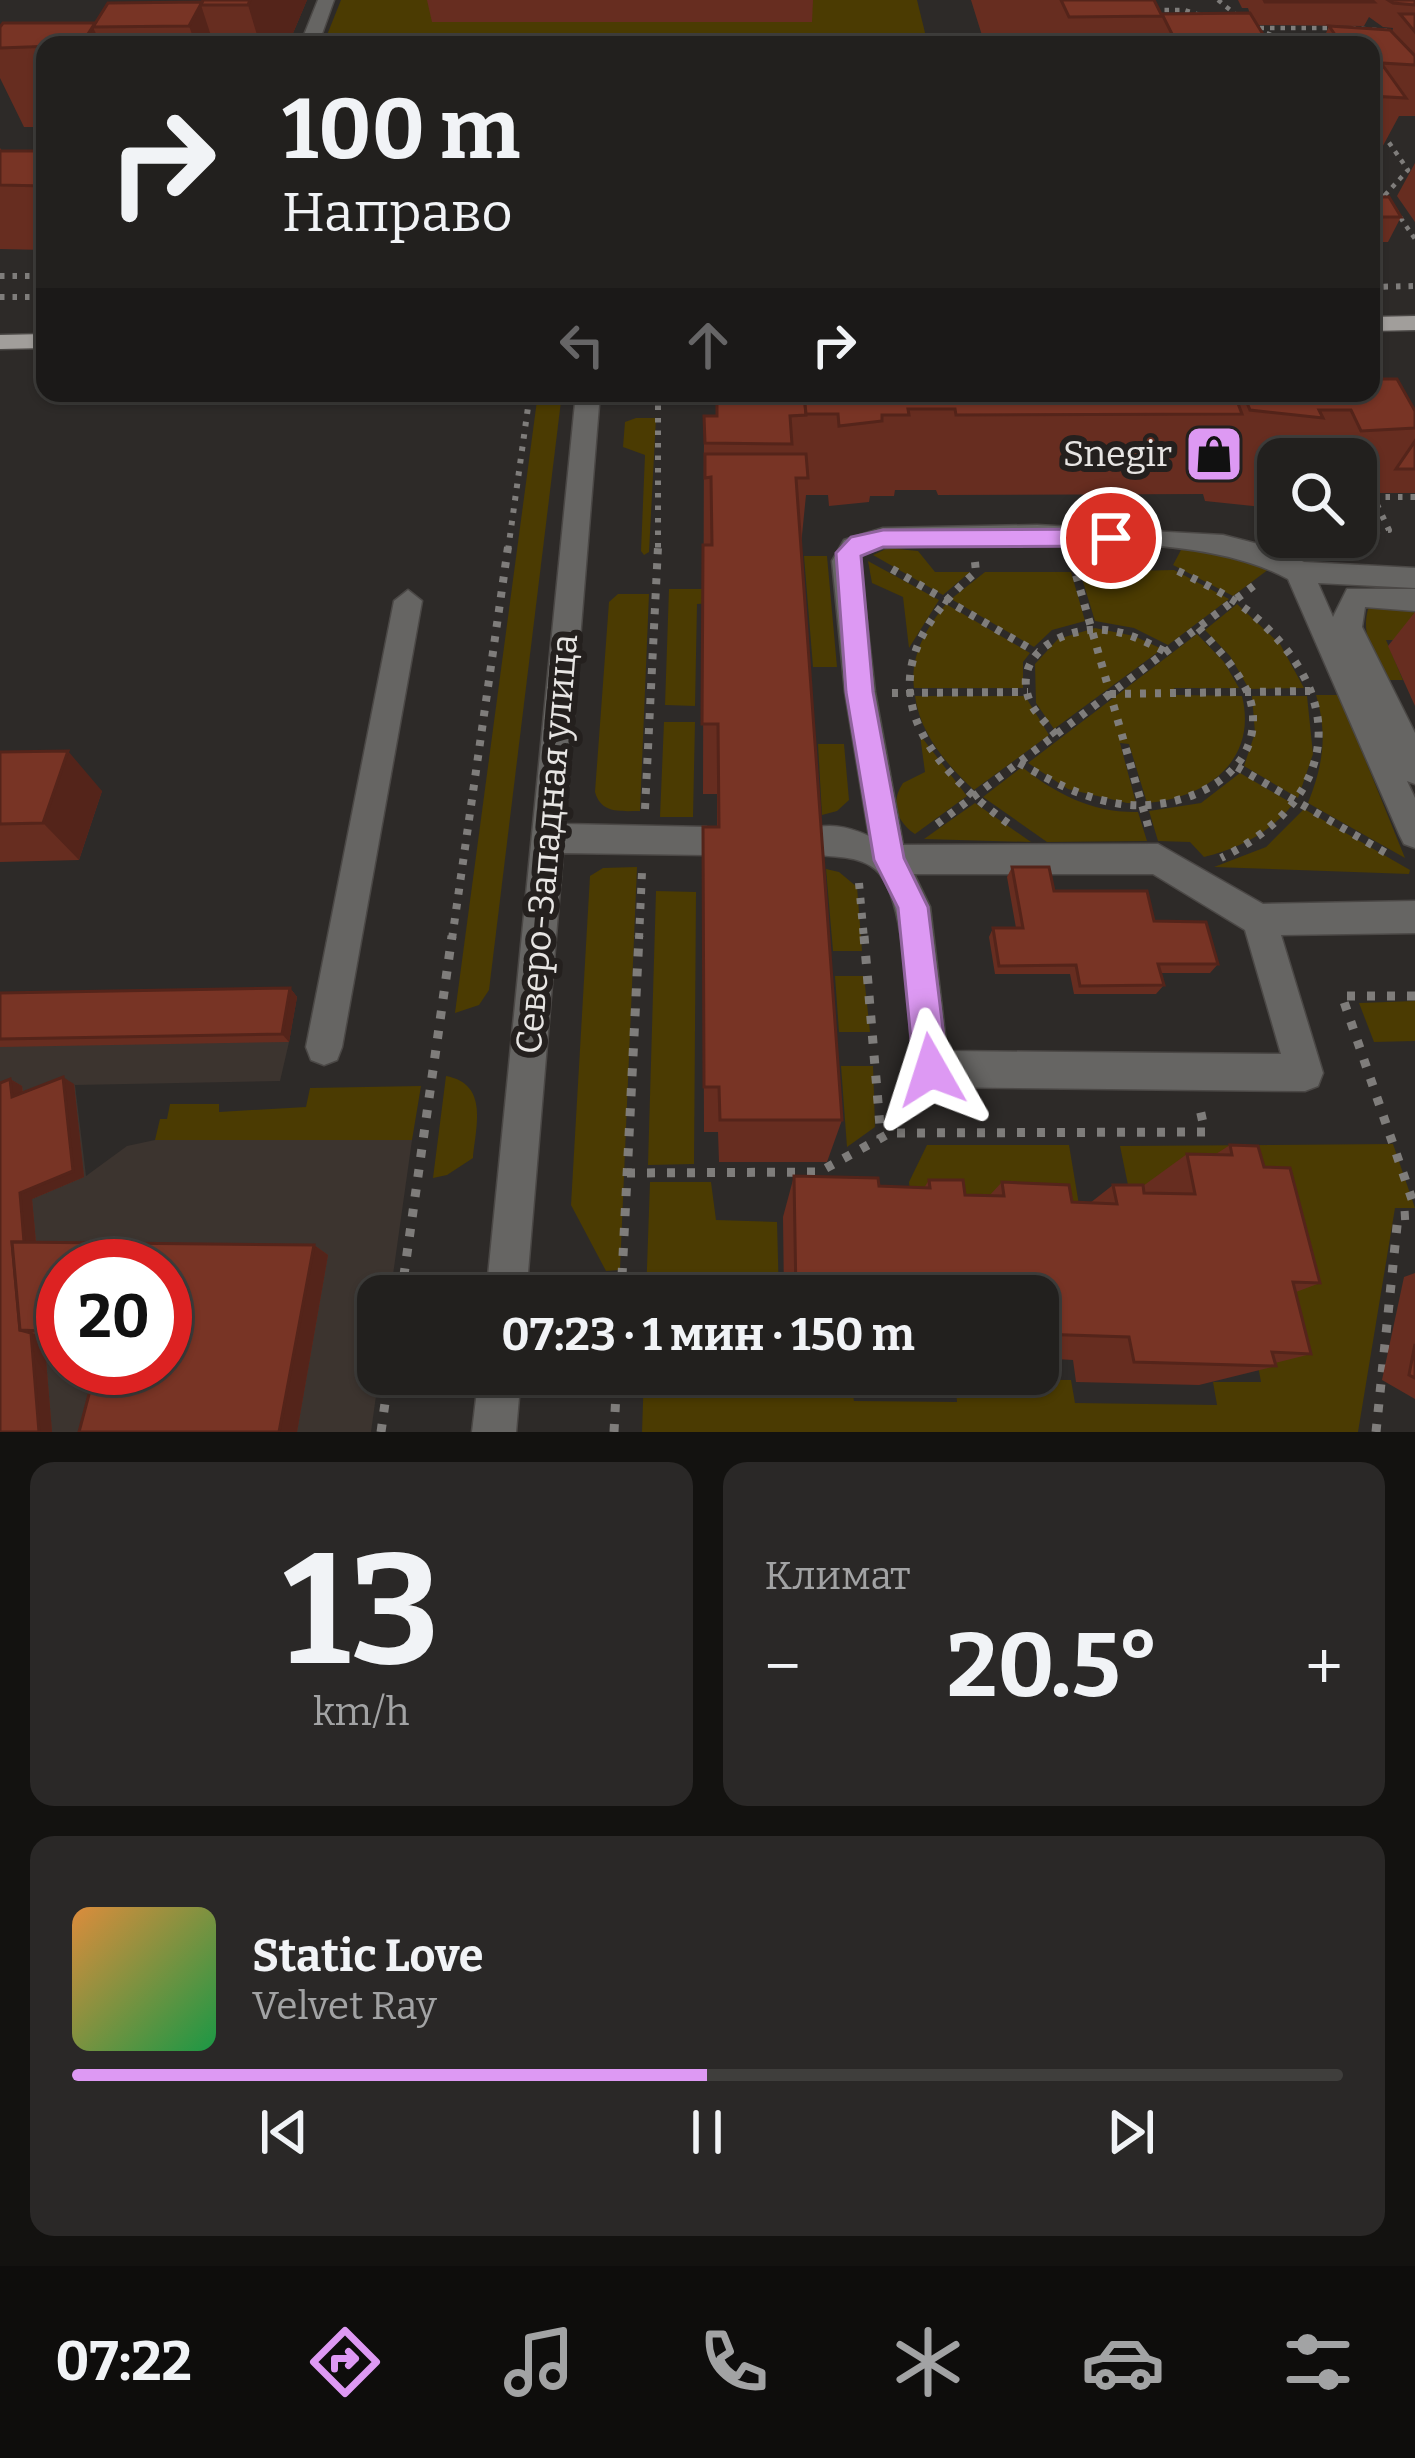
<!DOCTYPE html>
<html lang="ru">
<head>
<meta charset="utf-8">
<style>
  :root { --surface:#22201e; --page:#2a2827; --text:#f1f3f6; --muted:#a2a3a4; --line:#3f3e3c; --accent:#dd99f3 }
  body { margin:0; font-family:Bitter,serif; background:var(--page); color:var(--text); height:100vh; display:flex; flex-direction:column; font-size:45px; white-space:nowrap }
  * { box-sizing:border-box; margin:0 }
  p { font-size:39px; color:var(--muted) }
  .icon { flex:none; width:66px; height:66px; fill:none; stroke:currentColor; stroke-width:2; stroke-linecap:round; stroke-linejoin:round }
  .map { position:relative; height:1432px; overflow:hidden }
  .side { display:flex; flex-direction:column; gap:30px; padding:30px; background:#131210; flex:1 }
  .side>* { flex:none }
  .banner { position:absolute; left:36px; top:36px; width:1344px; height:366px; border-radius:24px; box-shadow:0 3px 9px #0004,0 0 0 3px var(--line); background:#22201e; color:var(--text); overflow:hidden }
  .buttons { position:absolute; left:1257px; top:438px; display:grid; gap:24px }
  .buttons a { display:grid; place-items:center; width:120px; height:120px; border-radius:24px; background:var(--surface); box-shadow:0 3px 9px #0004,0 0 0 3px var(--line); font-size:60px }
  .speed { position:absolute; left:36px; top:1239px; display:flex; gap:24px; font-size:60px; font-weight:700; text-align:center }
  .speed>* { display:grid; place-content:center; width:156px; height:156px; border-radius:50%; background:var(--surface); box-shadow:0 3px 9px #0004,0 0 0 3px var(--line); line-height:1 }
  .speed .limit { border:18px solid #d22; background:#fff; color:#111 }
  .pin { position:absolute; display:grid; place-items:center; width:102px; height:102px; color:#fff; margin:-51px; border:6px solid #fff; border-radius:50%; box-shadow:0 3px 12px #0007 }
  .me { position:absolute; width:132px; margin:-66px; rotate:354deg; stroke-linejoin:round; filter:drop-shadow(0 0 9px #0008) }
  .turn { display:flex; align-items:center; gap:42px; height:252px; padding:0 48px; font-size:54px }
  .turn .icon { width:156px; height:156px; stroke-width:2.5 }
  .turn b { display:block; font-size:84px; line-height:102px }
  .lanes { display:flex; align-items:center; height:114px; padding:0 48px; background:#0003; justify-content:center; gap:60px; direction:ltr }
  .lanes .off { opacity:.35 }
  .big { font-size:90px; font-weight:700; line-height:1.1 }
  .side .card { flex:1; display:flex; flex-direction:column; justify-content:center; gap:18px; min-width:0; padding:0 42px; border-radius:24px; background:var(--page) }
  .side .dial { align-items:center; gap:0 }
  .dial b { font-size:156px; line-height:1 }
  .song { display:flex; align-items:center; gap:36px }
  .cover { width:144px; height:144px; border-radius:18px; background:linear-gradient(135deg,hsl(30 70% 55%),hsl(140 70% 35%)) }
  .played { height:12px; border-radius:6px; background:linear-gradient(90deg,var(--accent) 50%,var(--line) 50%) }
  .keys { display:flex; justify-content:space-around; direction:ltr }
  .heat { display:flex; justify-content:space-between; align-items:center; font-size:66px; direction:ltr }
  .side .tiles { flex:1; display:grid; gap:30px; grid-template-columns:1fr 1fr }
  .card:last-child { grid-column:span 2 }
  .trip { position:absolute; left:357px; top:1275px; width:702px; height:120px; border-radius:24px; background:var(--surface); box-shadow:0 3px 9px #0004,0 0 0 3px var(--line); font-weight:700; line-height:120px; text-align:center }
  .tabs { display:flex; height:192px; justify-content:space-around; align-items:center; background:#0e0d0c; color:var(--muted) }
  .tabs .icon { width:84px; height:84px }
  .tabs .selected { color:var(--accent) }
  .tabs b { font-size:54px; color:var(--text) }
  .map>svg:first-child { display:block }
  .built { fill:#3c342f; fill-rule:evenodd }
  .green { fill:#4b3b02 }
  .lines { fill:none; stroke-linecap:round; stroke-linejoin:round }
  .minor-casing { stroke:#4b4846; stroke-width:3 }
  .major-casing { stroke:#4b4846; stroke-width:3 }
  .path-far3 { stroke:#7f7d7b; stroke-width:4.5; stroke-dasharray:4.5 6; stroke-linecap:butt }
  .path-far2 { stroke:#7f7d7b; stroke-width:6; stroke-dasharray:4.5 8; stroke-linecap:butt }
  .path-far1 { stroke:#7f7d7b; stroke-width:8; stroke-dasharray:6 9; stroke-linecap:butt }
  .path { stroke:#7f7d7b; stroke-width:9; stroke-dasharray:8 12; stroke-linecap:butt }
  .minor { fill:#666563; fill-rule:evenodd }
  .major { fill:#a19e9b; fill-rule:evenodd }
  .wall { fill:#672d20 }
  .shaded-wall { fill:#54241a }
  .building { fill:#783425; stroke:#54241a; stroke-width:3 }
  .route { fill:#dd99f3; stroke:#90639e; stroke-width:3 }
  .labels { text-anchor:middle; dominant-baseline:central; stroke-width:12; stroke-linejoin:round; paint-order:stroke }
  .poi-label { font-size:36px; fill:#e7e5e3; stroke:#24201e; text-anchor:end }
  .street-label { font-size:36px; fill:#e7e5e3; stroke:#24201e }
</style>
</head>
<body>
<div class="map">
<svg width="1415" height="1432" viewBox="0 0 1415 1432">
  <rect width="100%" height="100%" fill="#2d2a28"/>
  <path class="built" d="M0 1002 289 1042 280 1081 75 1085 86 1176 127 1146 155 1140H412L390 1296H378L379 1374 371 1432H0ZM63 1266H165V1368H63Z"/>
  <g class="green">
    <path d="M341 0H917L928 45H323Z"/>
    <path d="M538 393H562L489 990 479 1005 455 1013Z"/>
    <path d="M636 418H656L649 552 644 555 641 551 645 455 623 447 625 422Z"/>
    <path d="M1189 547 1273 566 1233 596 1173 565 1181 550Z"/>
    <path d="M888 548 918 551 935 572H970L943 595 873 555Z"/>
    <path d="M804 556H827L837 667H813Z"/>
    <path d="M868 561 939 600 909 648 903 597 872 583Z"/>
    <path d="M1174 570 1229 599 1168 645 1134 628 1095 621 1080 572Z"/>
    <path d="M985 572H1071L1085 621 1052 630 1034 647 951 599Z"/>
    <path d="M669 589H713V603L697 604 695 706 665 705Z"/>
    <path d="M618 594H649L640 811C621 811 601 814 595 792L609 602Z"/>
    <path d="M1371 601 1415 603V640H1386L1403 680H1385C1373 652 1358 631 1371 601Z"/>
    <path d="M946 604 1030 653 1023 662V688H914C910 656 926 628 946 604Z"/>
    <path d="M1237 604 1280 644 1304 688 1249 689 1230 656 1205 630Z"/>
    <path d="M1095 628 1134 636 1162 649 1054 729 1036 703 1035 664 1058 639Z"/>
    <path d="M1197 634 1224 662 1239 688H1174L1175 695 1242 696C1258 761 1206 798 1147 803L1129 744 1120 743 1136 803H1127L1068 789 1028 763Z"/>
    <path d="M1316 695H1339L1405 858 1308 803C1323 765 1328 735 1316 695Z"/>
    <path d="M915 696H1025L1049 735 974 790C947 765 920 734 915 696Z"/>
    <path d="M1252 696H1307L1313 754 1298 798 1244 766 1255 733Z"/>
    <path d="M664 722H695L693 817H660Z"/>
    <path d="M920 735 967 796 915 834C896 821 890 802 903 783L925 772Z"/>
    <path d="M844 744 849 800 837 811 822 815 818 744Z"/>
    <path d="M1022 767C1056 794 1093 813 1138 812L1147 841 1047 842 983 797Z"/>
    <path d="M1240 773 1293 804C1270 833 1240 848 1204 857L1190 842 1158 841 1149 811 1201 803Z"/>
    <path d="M975 803 1031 842 924 839Z"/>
    <path d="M1304 809 1410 870 1409 874 1214 867 1266 847Z"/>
    <path d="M637 867 620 1270 606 1271 571 1205 590 876 603 868Z"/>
    <path d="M826 869 839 872 857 887 862 951H833Z"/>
    <path d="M656 891 696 892 694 1164 648 1165Z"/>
    <path d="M835 976H864L870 1032H839Z"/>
    <path d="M1415 1001V1041L1374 1042 1359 1003Z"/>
    <path d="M841 1066H873L875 1127 847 1147Z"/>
    <path d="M446 1076C489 1084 476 1126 473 1158L447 1175 433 1178Z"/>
    <path d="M421 1086 412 1140H155L160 1119H167L170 1104H219V1112L306 1107 310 1088Z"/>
    <path d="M1393 1144 1415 1208H1395L1358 1432H642L644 1374 816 1376 818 1390H852L854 1401 957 1402 955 1379 1071 1380 1075 1403 1217 1405 1213 1382H1261L1225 1188 1128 1185 1120 1146Z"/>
    <path d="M927 1145H1069L1080 1211 911 1209 909 1182Z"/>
    <path d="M650 1182H711L716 1220 777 1222 779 1296H646Z"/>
  </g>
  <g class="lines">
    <g class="minor-casing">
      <g id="minor">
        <path d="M318 0H334L318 45H300Z"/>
        <path d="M576 393H600L565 824 706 827 717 831 722 841 717 851 706 855 563 853 526 1296H486Z"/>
        <path d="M1037 525 1223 535 1278 549 1304 562 1415 568V588L1318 583 1333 617 1347 589H1415V611L1365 607 1362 627 1415 733V784L1407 781 1415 798V848L1404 844 1399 834 1288 579C1190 525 996 546 883 548L863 554 860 561 875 692 903 845 1158 844 1263 904 1415 901V933L1281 935 1323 1073 1318 1086 1305 1091 931 1087 918 1082 913 1069C908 1026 908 895 875 869 853 852 827 860 804 851L799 841 804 831C827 822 847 826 869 836L845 692 832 561 844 540 883 528ZM914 874H1153L1245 930 1281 1054 947 1051 930 907Z"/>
        <path d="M408 590 422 601 342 1047 337 1060 324 1065 311 1060 306 1047 394 601Z"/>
        <path d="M479 1374H521L516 1432H472Z"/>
      </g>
    </g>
    <g class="major-casing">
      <g id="major">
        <path d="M1415 316V330L1371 331V317Z"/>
        <path d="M45 334V348L0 349V335Z"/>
      </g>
    </g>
    <g class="path-far3">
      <path d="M1218 0 1240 18"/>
      <path d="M1154 10H1184L1210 18"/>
      <path d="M1249 28H1336"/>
      <path d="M1351 28 1415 33"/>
      <path d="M1257 29 1295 45"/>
      <path d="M1383 134 1408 170 1385 195 1415 239"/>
    </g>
    <g class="path-far2">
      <path d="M0 276H45"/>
      <path d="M1371 287 1415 286"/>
      <path d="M0 297H45"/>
      <path d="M658 393V550"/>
      <path d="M1373 497H1415"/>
      <path d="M1362 549 1356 532 1389 530 1371 492"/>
      <path d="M508 550 530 393"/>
    </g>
    <g class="path-far1">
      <path d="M1072 561 1149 829"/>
      <path d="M975 562 976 572C866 666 904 748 1009 824"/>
      <path d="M892 569 1036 652"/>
      <path d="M1178 571C1209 586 1241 601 1265 626 1355 713 1326 807 1221 858"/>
      <path d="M892 693 1028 692"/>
      <path d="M1110 694 1310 691"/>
      <path d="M1056 735C1049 726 1038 716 1032 706 1007 657 1062 626 1105 630 1128 632 1146 642 1166 652"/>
      <path d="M1019 763C1053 782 1082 798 1121 804 1174 812 1253 783 1253 720 1254 683 1220 653 1198 627"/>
      <path d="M1237 767 1386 853"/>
      <path d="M645 809 658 547"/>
      <path d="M937 824 1256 584"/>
      <path d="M859 883 864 939"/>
      <path d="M452 939 508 547"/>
      <path d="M639 939 642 872"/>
    </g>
    <g class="path">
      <path d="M864 936 881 1138"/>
      <path d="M1415 996H1342L1415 1208"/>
      <path d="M627 1173 819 1172 890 1133 1205 1132 1200 1109"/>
      <path d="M401 1296 452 936"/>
      <path d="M621 1296 639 936"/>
      <path d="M381 1432 389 1374"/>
      <path d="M614 1432 617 1374"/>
      <path d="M1376 1432 1398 1216 1415 1215"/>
    </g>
    <use href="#minor" class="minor"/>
    <use href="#major" class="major"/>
  </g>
  <g class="wall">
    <path d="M307 0 288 45H45V127H24L0 78V27L95 23 202 3Z"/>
    <path d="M427 0H813L812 22H432Z"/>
    <path d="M971 0H1154L1161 14H1250L1248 8H1242L1238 0H1415V116H1399L1371 168V45H1321L1329 26 1392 32 1393 28 1383 27 1369 17 1364 26 1258 25 1264 36 1260 45H985Z"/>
    <path d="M0 148 2 151H45V250L0 249Z"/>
    <path d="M1415 163V222L1397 196Z"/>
    <path d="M1371 197 1401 217 1388 242H1371Z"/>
    <path d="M742 393H1371L1415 411V493H1380L1364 518H1356V459H1278V500L1272 508 1205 501 1203 494 938 495 936 490H895L894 496H870L869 502 829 506 828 495H806L801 545 842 1120 827 1162H719L718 1132H704L703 827H717V794H703L704 416H717L741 402Z"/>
    <path d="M1415 612V706L1388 646Z"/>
    <path d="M0 752 102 791 79 860 0 862Z"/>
    <path d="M1012 867 1054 891 1154 921 1218 964 1210 973H1161L1164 985 1156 994H1074L1070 974H995L989 937 993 928H1016L1007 877Z"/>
    <path d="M290 988 297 997 289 1042 0 1047V993Z"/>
    <path d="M10 1079 22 1086 23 1092 74 1084 84 1177 32 1199 36 1242 314 1245 328 1255 297 1432H79L165 1368 63 1266V1338L44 1336 52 1432H0Z"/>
    <path d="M1230 1145 1264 1167 1320 1283 1296 1292 1311 1354 1275 1363 1276 1366 1199 1385 1076 1382 1073 1360 1038 1358V1296H784L783 1217 794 1176 879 1186 924 1188 929 1180 965 1195 989 1196 1002 1182 1072 1202 1090 1203 1113 1185 1143 1186 1187 1154H1216Z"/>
    <path d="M1415 1273V1399L1382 1380 1404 1277Z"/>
  </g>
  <g class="shaded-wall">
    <path d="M250 0H307L288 45H260L248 5Z"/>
    <path d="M201 5 214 45H196L189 26Z"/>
    <path d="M93 27 101 45H81Z"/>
    <path d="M68 751 102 791 79 860 43 823Z"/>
    <path d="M290 988 297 997 289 1042 282 1034Z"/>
    <path d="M63 1077 74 1084 84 1177 32 1199 44 1331H31L20 1193Z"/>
    <path d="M10 1079 22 1086 24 1104 12 1097Z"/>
    <path d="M314 1245 328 1255 297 1432H279Z"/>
    <path d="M31 1333 44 1336 52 1432H39Z"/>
  </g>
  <g class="building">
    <path d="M203 0H250L248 5H201Z"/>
    <path d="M1061 0H1154L1161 14 1250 13 1264 36H1173L1163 16 1069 17Z"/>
    <path d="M1264 0H1372L1374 2H1265Z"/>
    <path d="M1388 0H1415V5L1393 3Z"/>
    <path d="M202 2 189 26 93 27 108 3Z"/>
    <path d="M1400 14H1415V32Z"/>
    <path d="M3 23H95L81 45 0 48V27Z"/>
    <path d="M1329 26 1390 30 1415 56V65L1381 63 1406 98 1371 96V45H1334L1330 39H1338Z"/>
    <path d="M862 38 863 45H769L768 39Z"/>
    <path d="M0 151H45V186L0 185Z"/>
    <path d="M1371 197H1389L1401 217H1371Z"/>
    <path d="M1371 379H1397L1415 411V428L1361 431 1351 410H1319L1323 418 1250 410 1243 393H1371Z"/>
    <path d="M743 393H804L806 415 790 416 792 444 705 443 704 416H717V402H743Z"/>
    <path d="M804 393H1234L1242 414 956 415 955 409H908L909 415H882V421L839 426 838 414H806Z"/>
    <path d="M1415 441V469H1396Z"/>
    <path d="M705 454H806L808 478H796L842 1120H720L719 1087H704L703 827H719L718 724H702L703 545H712L711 477 705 478Z"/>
    <path d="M68 751 43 823 0 824V752Z"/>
    <path d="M1012 867H1049L1054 891H1147L1154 921 1206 922 1218 964H1158L1164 985 1080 986 1076 965 999 966 993 928H1023Z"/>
    <path d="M290 988 282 1034 0 1039V993Z"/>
    <path d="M63 1077 73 1171 20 1193 24 1242H12L20 1330 31 1333 39 1432H0V1083L10 1079 12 1097Z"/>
    <path d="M1230 1145 1258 1146 1264 1167 1290 1168 1320 1283 1293 1282 1311 1354 1272 1352 1276 1366 1134 1362 1129 1337 1038 1334V1296H796L794 1176 878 1178 879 1186 930 1188 929 1180H963L965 1195 1004 1196 1002 1182 1069 1185 1072 1202 1117 1204 1113 1185H1143L1144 1193 1195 1194 1187 1154 1232 1155Z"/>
    <path d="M12 1242 314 1245 279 1432H79L96 1368H165V1266H63V1332L20 1330Z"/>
    <path d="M1415 1344V1378L1409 1375Z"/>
  </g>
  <path class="route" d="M1111 529 1123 538 1111 546 883 547 861 556 873 692 904 858 928 907 948 1070 943 1081 931 1086 919 1081 914 1070 898 908 874 860 846 692 836 553 851 537 883 530Z"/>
  <defs>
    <g id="shop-square" transform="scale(3)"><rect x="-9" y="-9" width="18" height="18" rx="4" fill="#dd99f3" stroke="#24201e"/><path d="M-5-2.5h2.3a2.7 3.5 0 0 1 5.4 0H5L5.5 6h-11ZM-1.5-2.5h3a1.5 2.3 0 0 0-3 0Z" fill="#111"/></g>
  </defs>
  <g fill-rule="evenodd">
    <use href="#shop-square" x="1214" y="454"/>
  </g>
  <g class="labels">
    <g class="poi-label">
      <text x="1172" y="454">Snegir</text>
    </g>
    <g class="street-label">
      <text transform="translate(547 844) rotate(-85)">Северо-Западная улица</text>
    </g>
  </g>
</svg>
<div class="buttons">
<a><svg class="icon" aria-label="search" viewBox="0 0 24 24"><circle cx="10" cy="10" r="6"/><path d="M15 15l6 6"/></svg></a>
</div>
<div class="speed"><div class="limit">20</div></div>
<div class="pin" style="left:1111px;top:538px;background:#d93025"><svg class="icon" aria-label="arrive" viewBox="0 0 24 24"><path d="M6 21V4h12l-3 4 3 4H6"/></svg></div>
<svg class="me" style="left:931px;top:1070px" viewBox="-20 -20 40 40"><path d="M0-17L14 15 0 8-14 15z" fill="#dd99f3" stroke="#fff" stroke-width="4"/></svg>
<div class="trip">07:23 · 1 мин · 150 m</div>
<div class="banner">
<div class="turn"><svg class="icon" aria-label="right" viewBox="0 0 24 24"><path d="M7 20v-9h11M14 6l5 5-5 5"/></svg><div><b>100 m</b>Направо</div></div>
<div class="lanes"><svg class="icon off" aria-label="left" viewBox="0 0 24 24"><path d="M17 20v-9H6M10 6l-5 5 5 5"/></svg><svg class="icon off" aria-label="ahead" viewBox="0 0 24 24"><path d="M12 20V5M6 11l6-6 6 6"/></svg><svg class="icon" aria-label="right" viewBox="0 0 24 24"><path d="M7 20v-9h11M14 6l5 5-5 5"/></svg></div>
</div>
</div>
<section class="side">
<div class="tiles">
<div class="card dial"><b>13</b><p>km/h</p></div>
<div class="card"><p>Климат</p>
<div class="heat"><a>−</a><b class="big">20.5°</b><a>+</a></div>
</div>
<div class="card">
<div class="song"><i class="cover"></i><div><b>Static Love</b><p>Velvet Ray</p></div></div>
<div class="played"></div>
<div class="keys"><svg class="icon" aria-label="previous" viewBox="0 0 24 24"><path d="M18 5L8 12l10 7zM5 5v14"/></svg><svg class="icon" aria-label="pause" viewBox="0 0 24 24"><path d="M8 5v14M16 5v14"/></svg><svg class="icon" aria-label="next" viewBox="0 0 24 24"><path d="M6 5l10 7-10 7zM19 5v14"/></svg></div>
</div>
</div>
</section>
<nav class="tabs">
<b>07:22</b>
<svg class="icon selected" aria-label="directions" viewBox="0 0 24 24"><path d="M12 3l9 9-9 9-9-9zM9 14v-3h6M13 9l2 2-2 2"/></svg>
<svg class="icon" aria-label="music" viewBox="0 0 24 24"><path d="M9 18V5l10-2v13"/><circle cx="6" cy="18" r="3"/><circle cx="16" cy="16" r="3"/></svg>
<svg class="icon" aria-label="phone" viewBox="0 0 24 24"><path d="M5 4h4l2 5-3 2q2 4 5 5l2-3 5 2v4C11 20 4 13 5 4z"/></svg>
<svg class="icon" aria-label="climate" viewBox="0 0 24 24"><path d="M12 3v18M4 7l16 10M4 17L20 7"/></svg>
<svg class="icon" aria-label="car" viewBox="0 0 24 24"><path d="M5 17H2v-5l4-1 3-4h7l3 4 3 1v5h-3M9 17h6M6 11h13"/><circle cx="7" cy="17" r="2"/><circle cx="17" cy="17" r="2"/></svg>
<svg class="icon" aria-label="filters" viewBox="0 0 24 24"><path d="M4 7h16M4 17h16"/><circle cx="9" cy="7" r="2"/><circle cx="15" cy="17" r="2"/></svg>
</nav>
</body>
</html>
